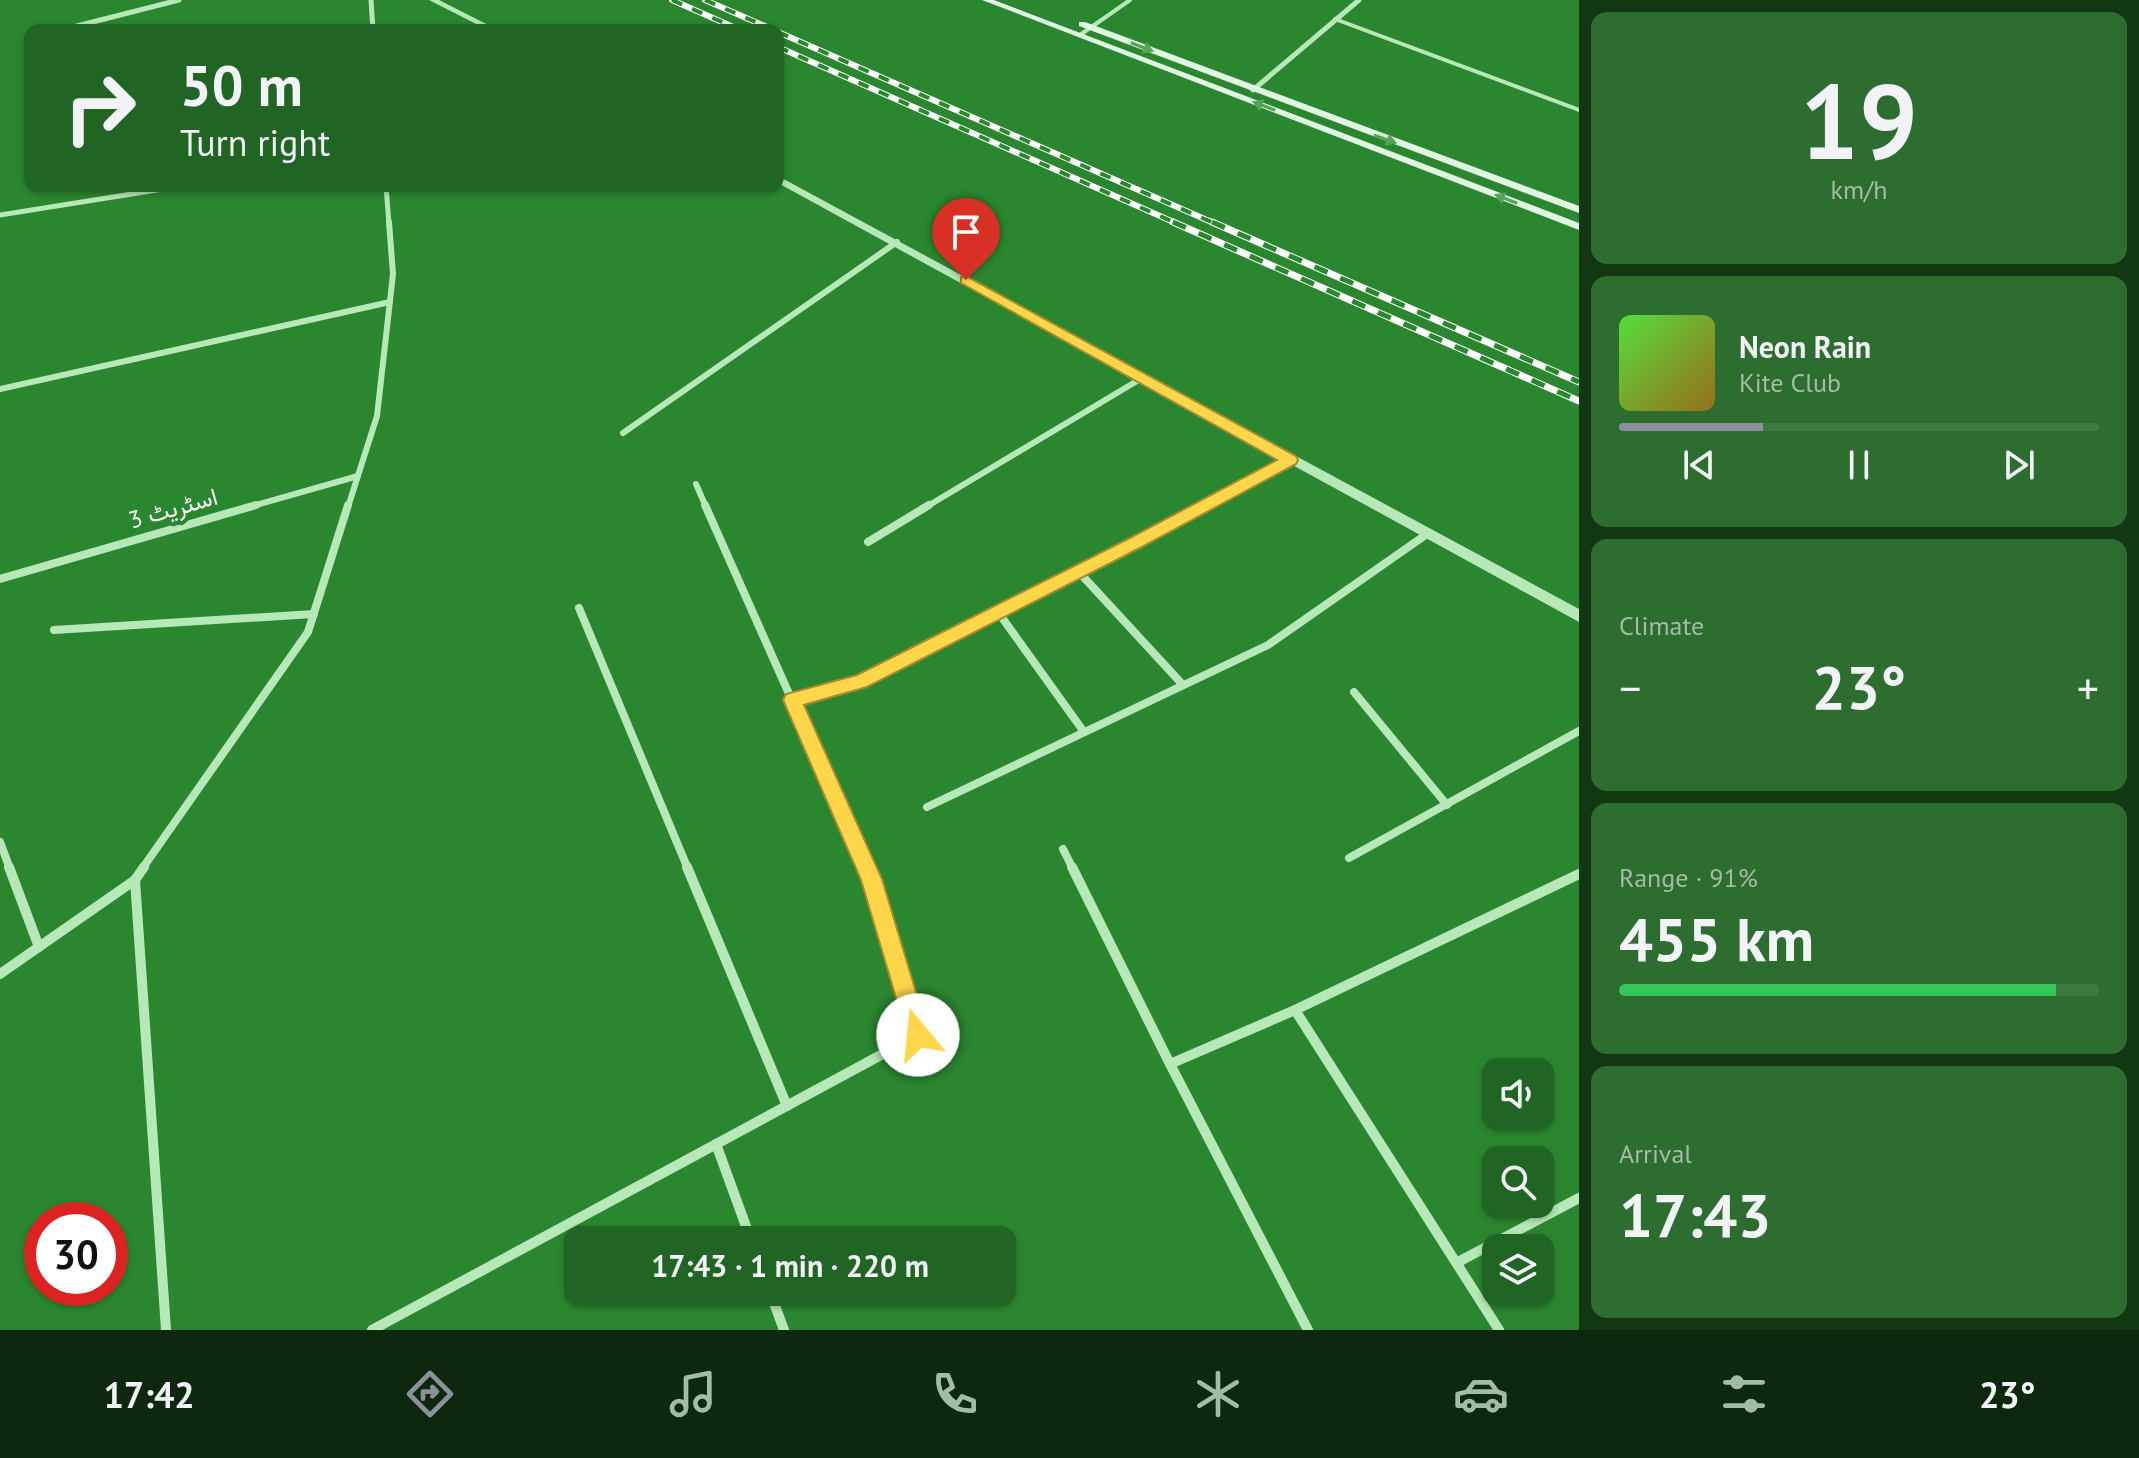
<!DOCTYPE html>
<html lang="en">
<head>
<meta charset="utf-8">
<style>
  :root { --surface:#206523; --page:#2d6e30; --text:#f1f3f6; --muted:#a2bda6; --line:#3d7941; --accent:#8c9099 }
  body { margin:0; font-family:"PT Sans",Vazirmatn,sans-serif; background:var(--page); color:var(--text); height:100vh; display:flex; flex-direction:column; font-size:30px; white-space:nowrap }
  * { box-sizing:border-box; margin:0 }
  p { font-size:26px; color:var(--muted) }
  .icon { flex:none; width:44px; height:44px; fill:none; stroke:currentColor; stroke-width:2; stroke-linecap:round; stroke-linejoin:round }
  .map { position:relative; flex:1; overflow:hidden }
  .sheet { display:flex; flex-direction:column; gap:12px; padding:12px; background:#123813; width:560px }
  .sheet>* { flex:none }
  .banner { position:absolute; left:24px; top:24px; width:760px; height:168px; border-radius:16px; box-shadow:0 2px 6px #0004; background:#206523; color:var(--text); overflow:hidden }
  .controls { position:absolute; left:1482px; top:1058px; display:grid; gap:16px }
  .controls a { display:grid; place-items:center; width:72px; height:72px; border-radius:16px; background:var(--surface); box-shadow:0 2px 6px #0004; font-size:40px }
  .speed { position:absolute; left:24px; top:1202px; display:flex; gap:16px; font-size:40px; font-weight:700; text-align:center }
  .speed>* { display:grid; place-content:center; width:104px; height:104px; border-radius:50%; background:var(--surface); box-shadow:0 2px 6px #0004; line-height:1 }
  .speed .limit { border:12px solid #d22; background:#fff; color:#111 }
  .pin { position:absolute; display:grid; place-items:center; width:68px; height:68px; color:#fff; margin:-82px -34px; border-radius:50% 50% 50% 0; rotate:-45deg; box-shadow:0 0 8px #0007 }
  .pin .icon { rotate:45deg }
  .me { position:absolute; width:88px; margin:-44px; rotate:343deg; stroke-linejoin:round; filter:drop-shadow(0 0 6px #0008) }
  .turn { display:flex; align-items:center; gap:28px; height:168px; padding:0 24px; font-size:36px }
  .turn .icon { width:104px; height:104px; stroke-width:2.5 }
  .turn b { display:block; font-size:56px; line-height:68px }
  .big { font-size:60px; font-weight:600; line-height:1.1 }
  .sheet .widget { flex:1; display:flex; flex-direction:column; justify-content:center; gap:12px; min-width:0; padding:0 28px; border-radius:16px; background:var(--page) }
  .sheet .dial { align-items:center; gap:0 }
  .dial b { font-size:104px; line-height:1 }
  .song { display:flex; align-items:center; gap:24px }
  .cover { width:96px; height:96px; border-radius:12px; background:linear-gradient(135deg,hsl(110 70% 55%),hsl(40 70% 35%)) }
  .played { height:8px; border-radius:4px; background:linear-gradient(90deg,var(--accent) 30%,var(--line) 30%) }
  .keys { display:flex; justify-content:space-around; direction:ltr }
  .heat { display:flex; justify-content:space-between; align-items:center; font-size:44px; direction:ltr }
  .charge { height:12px; border-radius:6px; background:linear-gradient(90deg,#34c759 91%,var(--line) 0) }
  .trip { position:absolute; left:564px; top:1226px; width:452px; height:80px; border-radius:16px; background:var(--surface); box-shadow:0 2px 6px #0004; font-weight:600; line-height:80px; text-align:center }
  .menu { display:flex; height:128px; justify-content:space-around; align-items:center; background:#0d280e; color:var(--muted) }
  .menu .icon { width:56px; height:56px }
  .menu .active { color:var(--accent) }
  .menu b { font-size:36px; color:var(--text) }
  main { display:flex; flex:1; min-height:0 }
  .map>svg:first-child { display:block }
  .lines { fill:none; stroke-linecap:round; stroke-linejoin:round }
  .service { stroke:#b7e8b8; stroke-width:4 }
  .minor-far3 { stroke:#b7e8b8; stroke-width:5 }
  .minor-far2 { stroke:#b7e8b8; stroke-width:6 }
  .minor-far1 { stroke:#b7e8b8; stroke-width:8 }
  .minor { stroke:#b7e8b8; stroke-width:10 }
  .tertiary { fill:#b7e8b8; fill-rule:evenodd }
  .secondary { fill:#e0f7e1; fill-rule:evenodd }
  .rail-far1-casing { stroke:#fff; stroke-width:6 }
  .rail-casing { stroke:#fff; stroke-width:7 }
  .rail-far1 { stroke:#2b872f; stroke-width:4; stroke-dasharray:11; stroke-linecap:butt }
  .rail { stroke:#2b872f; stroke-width:5; stroke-dasharray:14; stroke-linecap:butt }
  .oneway { fill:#58a35c }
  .route { fill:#ffd54a; stroke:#a68a30; stroke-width:2 }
  .labels { text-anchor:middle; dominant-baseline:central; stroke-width:8; stroke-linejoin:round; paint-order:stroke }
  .street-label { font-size:24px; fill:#fff; stroke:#2b872f }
</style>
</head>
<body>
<main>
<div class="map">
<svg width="1579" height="1330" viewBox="0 0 1579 1330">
  <rect width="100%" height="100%" fill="#2b872f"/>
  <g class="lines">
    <g class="service">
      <path d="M1335 19 1579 110"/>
      <path d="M1080 35 1130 0"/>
    </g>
    <g class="minor-far3">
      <path d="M371 0 373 30"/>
      <path d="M61 30 179 0"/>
      <path d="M1253 90 1359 0"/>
      <path d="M386 186 389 224"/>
      <path d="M0 215 182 186"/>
    </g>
    <g class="minor-far2">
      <path d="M0 389 390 302"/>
      <path d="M623 433 897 242"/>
      <path d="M696 484 706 507"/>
      <path d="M249 507 358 476"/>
      <path d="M348 507 377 416 393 274 389 222"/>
      <path d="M926 507 1142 378"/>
      <path d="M1199 507 1290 460"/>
    </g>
    <g class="minor-far1">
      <path d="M705 505 867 869"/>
      <path d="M868 542 929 505"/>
      <path d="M0 579 256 505"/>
      <path d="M579 608 688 869"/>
      <path d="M998 612 1084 732"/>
      <path d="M54 630 314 614"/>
      <path d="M1183 685 1078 571 1203 505"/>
      <path d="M1354 692 1447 805"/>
      <path d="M792 700 861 682 1078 571"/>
      <path d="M927 807 1268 645 1427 534"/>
      <path d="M0 842 10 869"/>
      <path d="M1063 849 1073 869"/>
      <path d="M1349 858 1579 731"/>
      <path d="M142 869 308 632 348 505"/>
    </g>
    <g class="minor">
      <path d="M9 867 39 947"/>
      <path d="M687 867 787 1106"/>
      <path d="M1072 867 1170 1064"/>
      <path d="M135 880 166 1330"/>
      <path d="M0 974 135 880 144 867"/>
      <path d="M1295 1010 1499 1330"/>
      <path d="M716 1144 751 1240"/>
      <path d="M1458 1262 1579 1198"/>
      <path d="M770 1292 784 1330"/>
      <path d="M372 1330 918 1035 866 867"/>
      <path d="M1308 1330 1170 1064 1295 1010 1579 874"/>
    </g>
    <g class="tertiary">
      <path d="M429 0H439L498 30H488Z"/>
      <path d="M778 176 1579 609V622L778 183Z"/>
    </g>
    <g class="secondary">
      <path d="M982 0H994L1579 223V230Z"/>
      <path d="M1079 22H1085L1579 206V213L1079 26Z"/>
    </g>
    <g class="rail-far1-casing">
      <g id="rail-far1">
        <path d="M672 0 740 30"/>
        <path d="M705 0 774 30"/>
        <path d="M778 32 1216 224"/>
        <path d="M778 47 1178 224"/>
      </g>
    </g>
    <g class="rail-casing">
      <g id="rail">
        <path d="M1173 222 1579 401"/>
        <path d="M1212 222 1579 382"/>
      </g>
    </g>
    <use href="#rail-far1" class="rail-far1"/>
    <use href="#rail" class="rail"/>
  </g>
  <defs><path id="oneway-solid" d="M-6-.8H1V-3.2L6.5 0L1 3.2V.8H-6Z" transform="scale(2)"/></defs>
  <g class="oneway">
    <use href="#oneway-solid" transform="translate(1142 47) rotate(21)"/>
    <use href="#oneway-solid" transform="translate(1264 106) rotate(-159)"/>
    <use href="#oneway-solid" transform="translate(1385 139) rotate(20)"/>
    <use href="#oneway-solid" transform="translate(1506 199) rotate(-159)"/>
  </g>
  <path class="route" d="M966 276 1296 456 1298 460 1296 464 1140 548 867 687 804 705 882 879 929 1035 926 1043 918 1046 910 1043 907 1035 861 880 783 700 786 694 857 675 1128 539 1277 460 961 283V277Z"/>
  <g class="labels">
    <g class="street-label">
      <text transform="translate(173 508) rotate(-16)">اسٹریٹ 3</text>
    </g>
  </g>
</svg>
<div class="controls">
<a><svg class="icon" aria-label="sound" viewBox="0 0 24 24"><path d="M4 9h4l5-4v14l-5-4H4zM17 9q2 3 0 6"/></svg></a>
<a><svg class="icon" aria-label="search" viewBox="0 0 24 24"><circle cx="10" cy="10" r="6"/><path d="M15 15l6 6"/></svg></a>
<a><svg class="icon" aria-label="layers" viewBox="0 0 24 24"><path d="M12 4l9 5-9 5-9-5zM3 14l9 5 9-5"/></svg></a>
</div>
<div class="speed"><div class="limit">30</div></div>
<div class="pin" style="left:966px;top:280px;background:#d93025"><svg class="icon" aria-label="arrive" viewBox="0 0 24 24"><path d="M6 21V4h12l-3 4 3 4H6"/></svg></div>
<svg class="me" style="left:918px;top:1035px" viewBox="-20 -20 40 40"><circle r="19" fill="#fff"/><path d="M0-13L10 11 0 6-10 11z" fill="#ffd54a"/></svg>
<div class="trip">17:43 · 1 min · 220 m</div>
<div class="banner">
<div class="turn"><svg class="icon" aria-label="right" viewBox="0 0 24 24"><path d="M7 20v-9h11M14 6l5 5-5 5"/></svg><div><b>50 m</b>Turn right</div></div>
</div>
</div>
<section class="sheet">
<div class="widget dial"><b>19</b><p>km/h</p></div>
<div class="widget">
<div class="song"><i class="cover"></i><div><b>Neon Rain</b><p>Kite Club</p></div></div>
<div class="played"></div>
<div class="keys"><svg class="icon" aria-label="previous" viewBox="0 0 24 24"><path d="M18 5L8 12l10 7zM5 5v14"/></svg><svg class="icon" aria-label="pause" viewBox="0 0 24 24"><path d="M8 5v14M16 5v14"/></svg><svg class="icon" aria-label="next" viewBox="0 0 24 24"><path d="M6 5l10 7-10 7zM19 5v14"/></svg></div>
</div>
<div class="widget"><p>Climate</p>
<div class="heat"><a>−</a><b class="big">23°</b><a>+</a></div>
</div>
<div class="widget"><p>Range · 91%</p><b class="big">455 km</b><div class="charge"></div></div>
<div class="widget"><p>Arrival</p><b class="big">17:43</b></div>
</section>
</main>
<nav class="menu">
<b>17:42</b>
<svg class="icon active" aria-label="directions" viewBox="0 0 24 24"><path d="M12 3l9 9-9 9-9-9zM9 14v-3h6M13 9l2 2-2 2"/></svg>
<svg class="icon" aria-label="music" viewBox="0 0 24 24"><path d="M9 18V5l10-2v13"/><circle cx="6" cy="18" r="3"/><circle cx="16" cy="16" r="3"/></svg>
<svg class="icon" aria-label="phone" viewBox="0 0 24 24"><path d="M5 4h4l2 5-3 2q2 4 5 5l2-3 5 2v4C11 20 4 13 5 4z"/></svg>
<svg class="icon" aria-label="climate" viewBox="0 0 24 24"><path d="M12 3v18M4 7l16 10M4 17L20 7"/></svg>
<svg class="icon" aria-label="car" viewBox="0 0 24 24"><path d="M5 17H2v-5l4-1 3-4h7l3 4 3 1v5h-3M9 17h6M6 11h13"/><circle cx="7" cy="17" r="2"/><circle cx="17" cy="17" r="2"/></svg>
<svg class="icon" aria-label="filters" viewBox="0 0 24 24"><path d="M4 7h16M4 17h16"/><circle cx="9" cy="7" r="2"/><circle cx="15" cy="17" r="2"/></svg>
<b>23°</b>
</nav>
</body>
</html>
